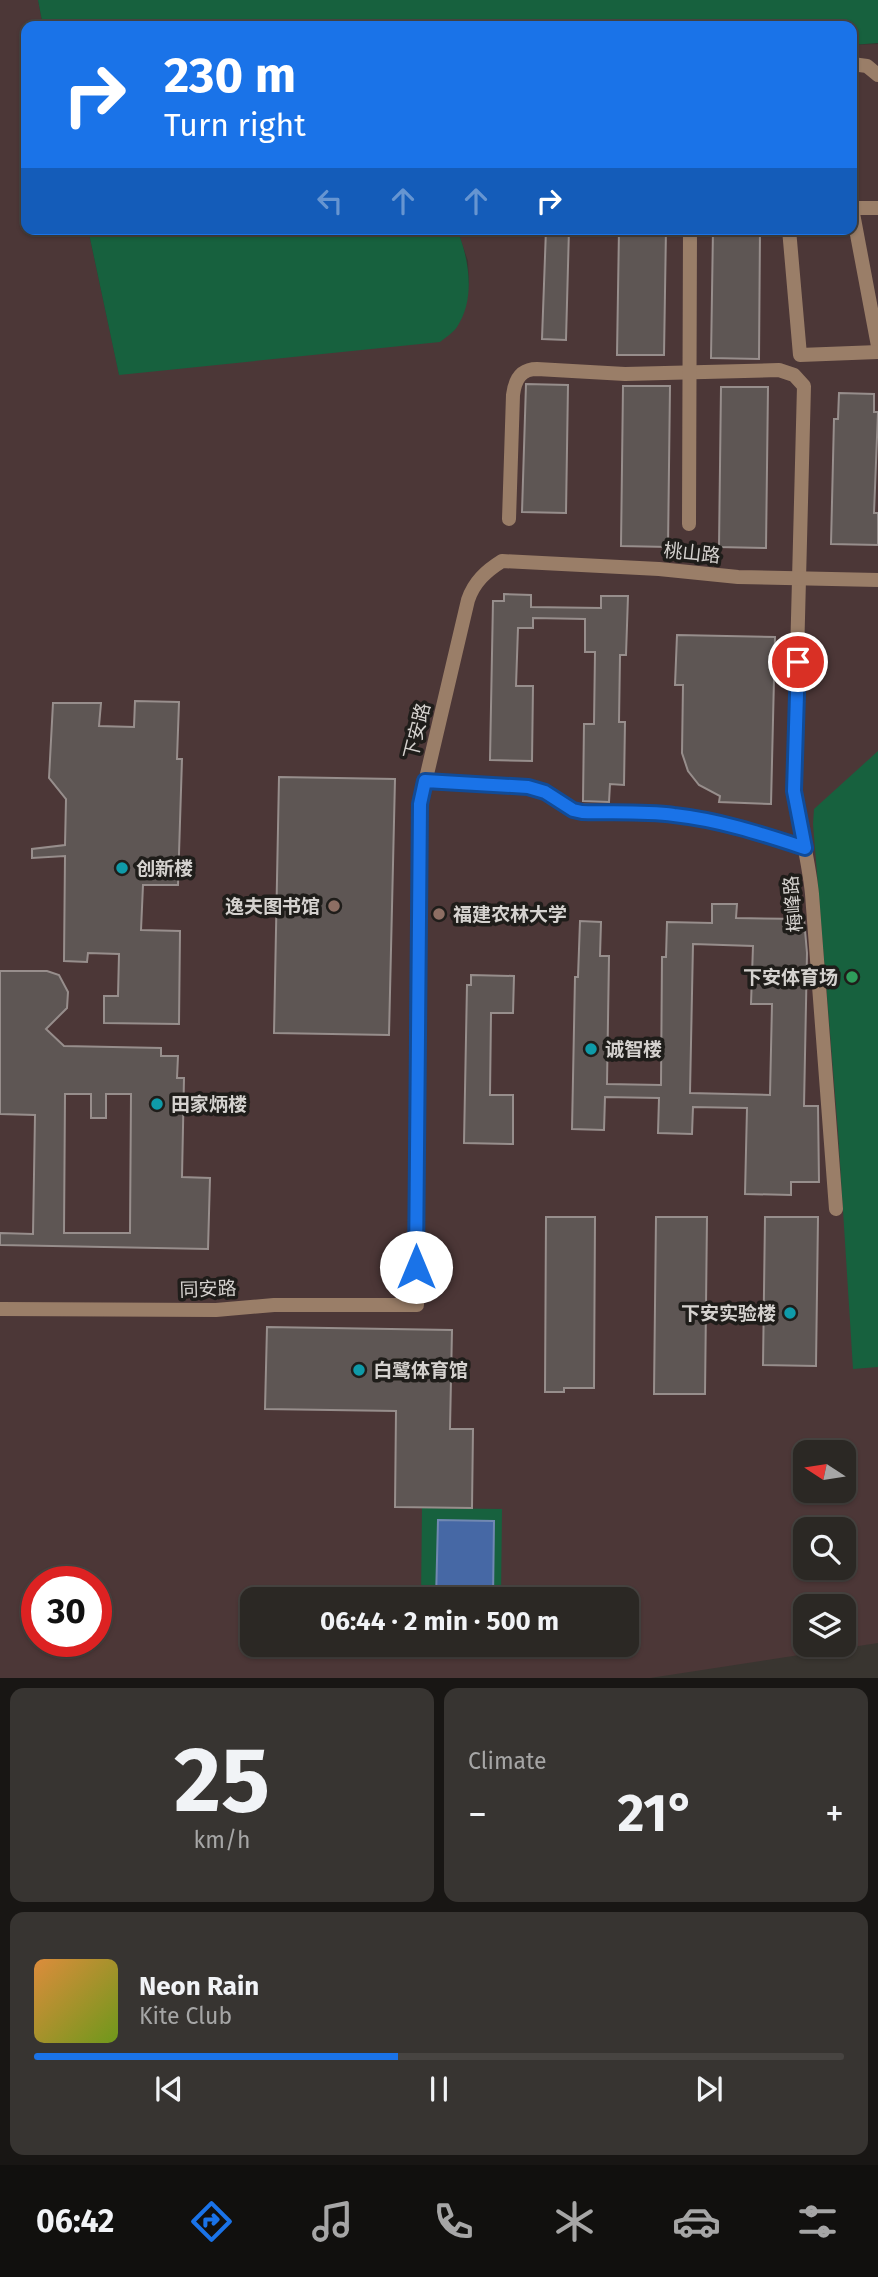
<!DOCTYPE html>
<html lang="en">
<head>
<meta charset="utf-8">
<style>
  :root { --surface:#2b2824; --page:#373431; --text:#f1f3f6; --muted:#a6a6a6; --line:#474441; --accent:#1a73e8 }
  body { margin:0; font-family:"Fira Sans","Noto Sans SC",sans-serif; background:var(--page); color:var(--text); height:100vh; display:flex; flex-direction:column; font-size:26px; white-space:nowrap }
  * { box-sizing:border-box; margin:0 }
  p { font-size:23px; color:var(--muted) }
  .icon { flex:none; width:38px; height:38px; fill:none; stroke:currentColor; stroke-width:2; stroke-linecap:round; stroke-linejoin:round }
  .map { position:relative; height:1678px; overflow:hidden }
  .panel { display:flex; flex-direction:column; gap:10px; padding:10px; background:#181614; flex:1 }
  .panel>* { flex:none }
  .hud { position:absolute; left:21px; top:21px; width:836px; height:214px; border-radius:14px; box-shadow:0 2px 5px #0004,0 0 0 2px var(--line); background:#1a73e8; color:#fff; overflow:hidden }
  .needle { width:46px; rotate:282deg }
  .buttons { position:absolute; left:793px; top:1440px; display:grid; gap:14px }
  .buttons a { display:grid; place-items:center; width:63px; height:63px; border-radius:14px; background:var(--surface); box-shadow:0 2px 5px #0004,0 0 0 2px var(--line); font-size:35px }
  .speed { position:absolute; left:21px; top:1566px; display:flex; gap:14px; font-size:35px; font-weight:700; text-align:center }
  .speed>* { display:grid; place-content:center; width:91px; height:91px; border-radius:50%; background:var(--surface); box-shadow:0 2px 5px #0004,0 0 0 2px var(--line); line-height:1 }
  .speed .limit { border:10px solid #d22; background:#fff; color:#111 }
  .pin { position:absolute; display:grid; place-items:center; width:60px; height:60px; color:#fff; margin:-30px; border:4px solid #fff; border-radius:50%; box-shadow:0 2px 7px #0007 }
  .me { position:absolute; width:77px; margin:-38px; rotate:0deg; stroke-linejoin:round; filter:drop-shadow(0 0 5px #0008) }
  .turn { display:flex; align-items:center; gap:24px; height:147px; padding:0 28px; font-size:32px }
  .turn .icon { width:91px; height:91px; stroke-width:2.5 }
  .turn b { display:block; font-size:49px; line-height:60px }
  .lanes { display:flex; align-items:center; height:66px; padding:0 28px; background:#0003; justify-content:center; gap:35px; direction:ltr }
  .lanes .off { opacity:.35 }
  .big { font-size:52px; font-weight:700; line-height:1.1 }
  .panel .card { flex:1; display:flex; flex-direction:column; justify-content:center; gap:10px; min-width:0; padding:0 24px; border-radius:14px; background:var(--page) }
  .panel .dial { align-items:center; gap:0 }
  .dial b { font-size:91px; line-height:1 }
  .song { display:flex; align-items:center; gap:21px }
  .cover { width:84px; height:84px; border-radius:10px; background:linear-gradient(135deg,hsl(30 70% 55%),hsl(80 70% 35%)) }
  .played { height:7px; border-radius:4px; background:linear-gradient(90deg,var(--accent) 45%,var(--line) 45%) }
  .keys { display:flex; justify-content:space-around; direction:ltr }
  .heat { display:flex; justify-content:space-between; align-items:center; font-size:38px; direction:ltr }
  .panel .tiles { flex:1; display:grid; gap:10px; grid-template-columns:1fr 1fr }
  .card:last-child { grid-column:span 2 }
  .trip { position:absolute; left:240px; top:1587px; width:399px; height:70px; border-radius:14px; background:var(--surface); box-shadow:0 2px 5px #0004,0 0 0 2px var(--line); font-weight:700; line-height:70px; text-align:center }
  .dock { display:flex; height:112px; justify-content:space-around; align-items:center; background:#11100e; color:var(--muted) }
  .dock .icon { width:49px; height:49px }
  .dock .active { color:var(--accent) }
  .dock b { font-size:32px; color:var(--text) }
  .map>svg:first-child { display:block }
  .education { fill:#4c3737; fill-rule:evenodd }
  .green { fill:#17613e }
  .water { fill:#4668a5; stroke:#7188b2; stroke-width:2 }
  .building { fill:#5e5654; stroke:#978e8c; stroke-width:2; fill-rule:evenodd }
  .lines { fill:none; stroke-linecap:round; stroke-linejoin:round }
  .minor { stroke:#9a7e68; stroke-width:14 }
  .route-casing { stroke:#114b97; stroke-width:18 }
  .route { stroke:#1a73e8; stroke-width:12 }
  .culture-dot { fill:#0f9aa8; stroke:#1f1d1a; stroke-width:2.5 }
  .education-dot { fill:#8d6e63; stroke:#1f1d1a; stroke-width:2.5 }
  .leisure-dot { fill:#2e9e5b; stroke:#1f1d1a; stroke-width:2.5 }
  .labels { text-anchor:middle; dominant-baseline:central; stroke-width:7; stroke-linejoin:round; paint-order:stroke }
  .street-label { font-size:19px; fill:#d5d2cf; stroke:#1f1d1a }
  .poi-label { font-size:19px; font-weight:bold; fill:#d5d2cf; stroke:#1f1d1a; text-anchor:start }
</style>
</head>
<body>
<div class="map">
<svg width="878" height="1679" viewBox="0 0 878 1679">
  <rect width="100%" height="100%" fill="#393530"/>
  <path class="education" d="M0 0H38L43 26H26V229H88L119 374 456 328 466 302 469 282 468 261 457 229H852V45L878 44V1643L650 1678 0 1679ZM805 1452H844V1491H805ZM805 1530H844V1568H805ZM37 1582H96V1642H37ZM252 1600H626V1645H252ZM805 1606H844V1645H805Z"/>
  <g class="green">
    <path d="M38 0H878V43L852 45V26H43Z"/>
    <path d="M88 229H457C469 259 476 298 457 327 453 333 445 338 440 342L119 375Z"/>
    <path d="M878 751V1367L853 1369 838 1131 813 824 814 809Z"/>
    <path d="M422 1508 502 1509 501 1599 421 1600Z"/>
    <path d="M421 1645H500V1648L421 1647Z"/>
  </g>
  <path class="water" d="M438 1520 494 1521 493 1599H436Z"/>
  <g class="building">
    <path d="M546 229H569L566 340 542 339Z"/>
    <path d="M619 229H666L664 355H617Z"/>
    <path d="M713 229H760L759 359 711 358Z"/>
    <path d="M526 384 568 385 566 513 522 512Z"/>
    <path d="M623 386H670L668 547 621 546Z"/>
    <path d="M721 387H768L766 548 719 547Z"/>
    <path d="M839 393 874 394V412H878L874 513H878V545L831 544 834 419H838Z"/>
    <path d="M504 594 531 595V607L601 608V596H628L626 655H620L619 722H625L624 785 610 784 609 802 583 801 584 724H594L595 652H585V619L533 618V628H518L516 686H533L532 761 490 760 493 601H504Z"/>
    <path d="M677 635 775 637 771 804 719 802 720 796 699 785 688 771 682 753 683 685H675Z"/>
    <path d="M135 701 179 702 177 759H182L178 885H143L141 930 180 931 179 1024 104 1023V996H118L119 954 88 953 87 962 64 961 65 856 32 858V849L65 845 66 799 49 778 53 703H101L99 726 134 727Z"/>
    <path d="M279 777 395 779 389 1035 274 1033Z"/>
    <path d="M712 904H737L736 918 804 919 807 953 804 1106H818L819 1182H791V1195L745 1194 747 1108 693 1107 692 1134 658 1133 659 1098 605 1097 604 1130 572 1129 575 977H578L580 921 601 922 600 956H609L607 1084 661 1085 662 957H666L667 922 712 923ZM693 944 753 946 751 1004H772L770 1095 690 1093Z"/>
    <path d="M0 971H47L59 975 68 992 67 1008 46 1029 64 1046 161 1048V1056H178L177 1078H184L182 1177 210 1178 208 1249 0 1245V1233L33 1234 35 1115 0 1114ZM65 1094H91V1118H106V1094H131L130 1233H64Z"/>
    <path d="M471 975 514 976 513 1013H491L490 1095H513V1144L464 1143 467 985H471Z"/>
    <path d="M546 1217H595L594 1388H564V1392H545Z"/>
    <path d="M656 1217H707L705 1394H654Z"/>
    <path d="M765 1217H818L816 1366 763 1365Z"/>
    <path d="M267 1327 452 1330 450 1429H473L472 1508 395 1507 396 1411 265 1409Z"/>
  </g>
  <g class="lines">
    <g class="minor">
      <path d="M852 64 867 66 878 75"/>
      <path d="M852 208 878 346"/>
      <path d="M852 208H878"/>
      <path d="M789 229 800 355 878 352"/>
      <path d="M509 519 513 395C515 379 521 369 537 369L625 374 779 370 794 375 804 386 794 773C795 814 808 853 812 894L836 1209"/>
      <path d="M689 524 690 229"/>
      <path d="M425 781 528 787 545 792 573 810 662 814 694 818 735 826 805 848"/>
      <path d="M0 1309 216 1310 274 1305H417L420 804 468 600C474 582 486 571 502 561L659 569 738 577 878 580"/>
    </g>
  </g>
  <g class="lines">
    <g class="route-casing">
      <path id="route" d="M416 1267 420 804 425 781 528 787 545 792 573 810 582 812C613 813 644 811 674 815 720 820 762 834 805 848L794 791 798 662"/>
    </g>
    <use href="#route" class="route"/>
  </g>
  <g class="culture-dot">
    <circle cx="122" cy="868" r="7"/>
    <circle cx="591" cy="1049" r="7"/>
    <circle cx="157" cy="1104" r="7"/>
    <circle cx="790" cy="1313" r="7"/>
    <circle cx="359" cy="1370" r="7"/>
  </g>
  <g class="education-dot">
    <circle cx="334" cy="906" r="7"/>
    <circle cx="439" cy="914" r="7"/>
  </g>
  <circle class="leisure-dot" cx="852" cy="977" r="7"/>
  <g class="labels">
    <g class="street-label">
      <text transform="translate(692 553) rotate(6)">桃山路</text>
      <text transform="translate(417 731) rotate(-76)">下安路</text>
      <text transform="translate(793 904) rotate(-95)">梅峰路</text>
      <text transform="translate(208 1289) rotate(-2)">同安路</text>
    </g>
    <g class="poi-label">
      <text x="136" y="868">创新楼</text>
      <text x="320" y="906" text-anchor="end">逸夫图书馆</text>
      <text x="453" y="914">福建农林大学</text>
      <text x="838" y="977" text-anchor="end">下安体育场</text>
      <text x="605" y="1049">诚智楼</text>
      <text x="171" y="1104">田家炳楼</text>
      <text x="776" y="1313" text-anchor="end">下安实验楼</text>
      <text x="373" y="1370">白鹭体育馆</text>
    </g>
  </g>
</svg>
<div class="buttons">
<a><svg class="needle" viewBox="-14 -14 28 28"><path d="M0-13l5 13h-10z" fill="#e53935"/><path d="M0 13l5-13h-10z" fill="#a6a6a6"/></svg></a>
<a><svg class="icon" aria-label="search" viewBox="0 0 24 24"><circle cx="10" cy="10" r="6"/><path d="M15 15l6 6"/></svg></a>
<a><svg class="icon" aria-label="layers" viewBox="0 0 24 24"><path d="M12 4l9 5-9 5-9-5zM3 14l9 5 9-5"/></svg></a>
</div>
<div class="speed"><div class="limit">30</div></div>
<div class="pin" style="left:798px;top:662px;background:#d93025"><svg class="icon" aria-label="arrive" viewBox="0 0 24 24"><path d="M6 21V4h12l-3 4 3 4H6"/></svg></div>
<svg class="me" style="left:416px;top:1267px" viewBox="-20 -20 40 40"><circle r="19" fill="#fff"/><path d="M0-13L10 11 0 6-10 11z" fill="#1a73e8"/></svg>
<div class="trip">06:44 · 2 min · 500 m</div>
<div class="hud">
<div class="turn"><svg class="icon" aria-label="right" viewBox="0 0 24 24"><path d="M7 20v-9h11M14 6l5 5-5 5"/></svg><div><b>230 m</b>Turn right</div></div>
<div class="lanes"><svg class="icon off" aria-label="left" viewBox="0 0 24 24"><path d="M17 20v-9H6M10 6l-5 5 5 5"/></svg><svg class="icon off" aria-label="ahead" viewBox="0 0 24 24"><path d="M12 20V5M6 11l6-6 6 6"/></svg><svg class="icon off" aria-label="ahead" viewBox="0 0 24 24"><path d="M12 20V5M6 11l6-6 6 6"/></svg><svg class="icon" aria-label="right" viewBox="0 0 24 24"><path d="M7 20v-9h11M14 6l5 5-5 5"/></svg></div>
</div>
</div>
<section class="panel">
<div class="tiles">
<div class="card dial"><b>25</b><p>km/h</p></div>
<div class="card"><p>Climate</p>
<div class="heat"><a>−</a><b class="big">21°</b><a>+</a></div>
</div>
<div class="card">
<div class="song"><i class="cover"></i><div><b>Neon Rain</b><p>Kite Club</p></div></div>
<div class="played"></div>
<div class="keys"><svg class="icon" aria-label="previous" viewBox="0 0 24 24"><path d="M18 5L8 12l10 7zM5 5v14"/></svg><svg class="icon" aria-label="pause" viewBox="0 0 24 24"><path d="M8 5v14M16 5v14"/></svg><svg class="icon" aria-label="next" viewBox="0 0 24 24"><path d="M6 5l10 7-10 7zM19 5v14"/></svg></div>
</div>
</div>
</section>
<nav class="dock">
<b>06:42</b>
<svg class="icon active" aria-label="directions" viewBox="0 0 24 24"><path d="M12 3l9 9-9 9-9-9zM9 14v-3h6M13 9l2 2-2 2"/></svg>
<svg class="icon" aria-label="music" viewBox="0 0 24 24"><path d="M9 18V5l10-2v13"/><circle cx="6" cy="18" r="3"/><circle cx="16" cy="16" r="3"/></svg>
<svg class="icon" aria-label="phone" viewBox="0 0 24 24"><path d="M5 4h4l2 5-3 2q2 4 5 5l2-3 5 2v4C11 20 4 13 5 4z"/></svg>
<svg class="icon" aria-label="climate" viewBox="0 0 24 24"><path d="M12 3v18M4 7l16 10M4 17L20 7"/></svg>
<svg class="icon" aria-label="car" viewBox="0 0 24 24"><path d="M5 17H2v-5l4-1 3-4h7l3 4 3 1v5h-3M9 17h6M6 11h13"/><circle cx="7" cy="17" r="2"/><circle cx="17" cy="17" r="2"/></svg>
<svg class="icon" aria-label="filters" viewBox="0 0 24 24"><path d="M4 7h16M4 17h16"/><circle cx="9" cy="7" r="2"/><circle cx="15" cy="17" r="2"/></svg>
</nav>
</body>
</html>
